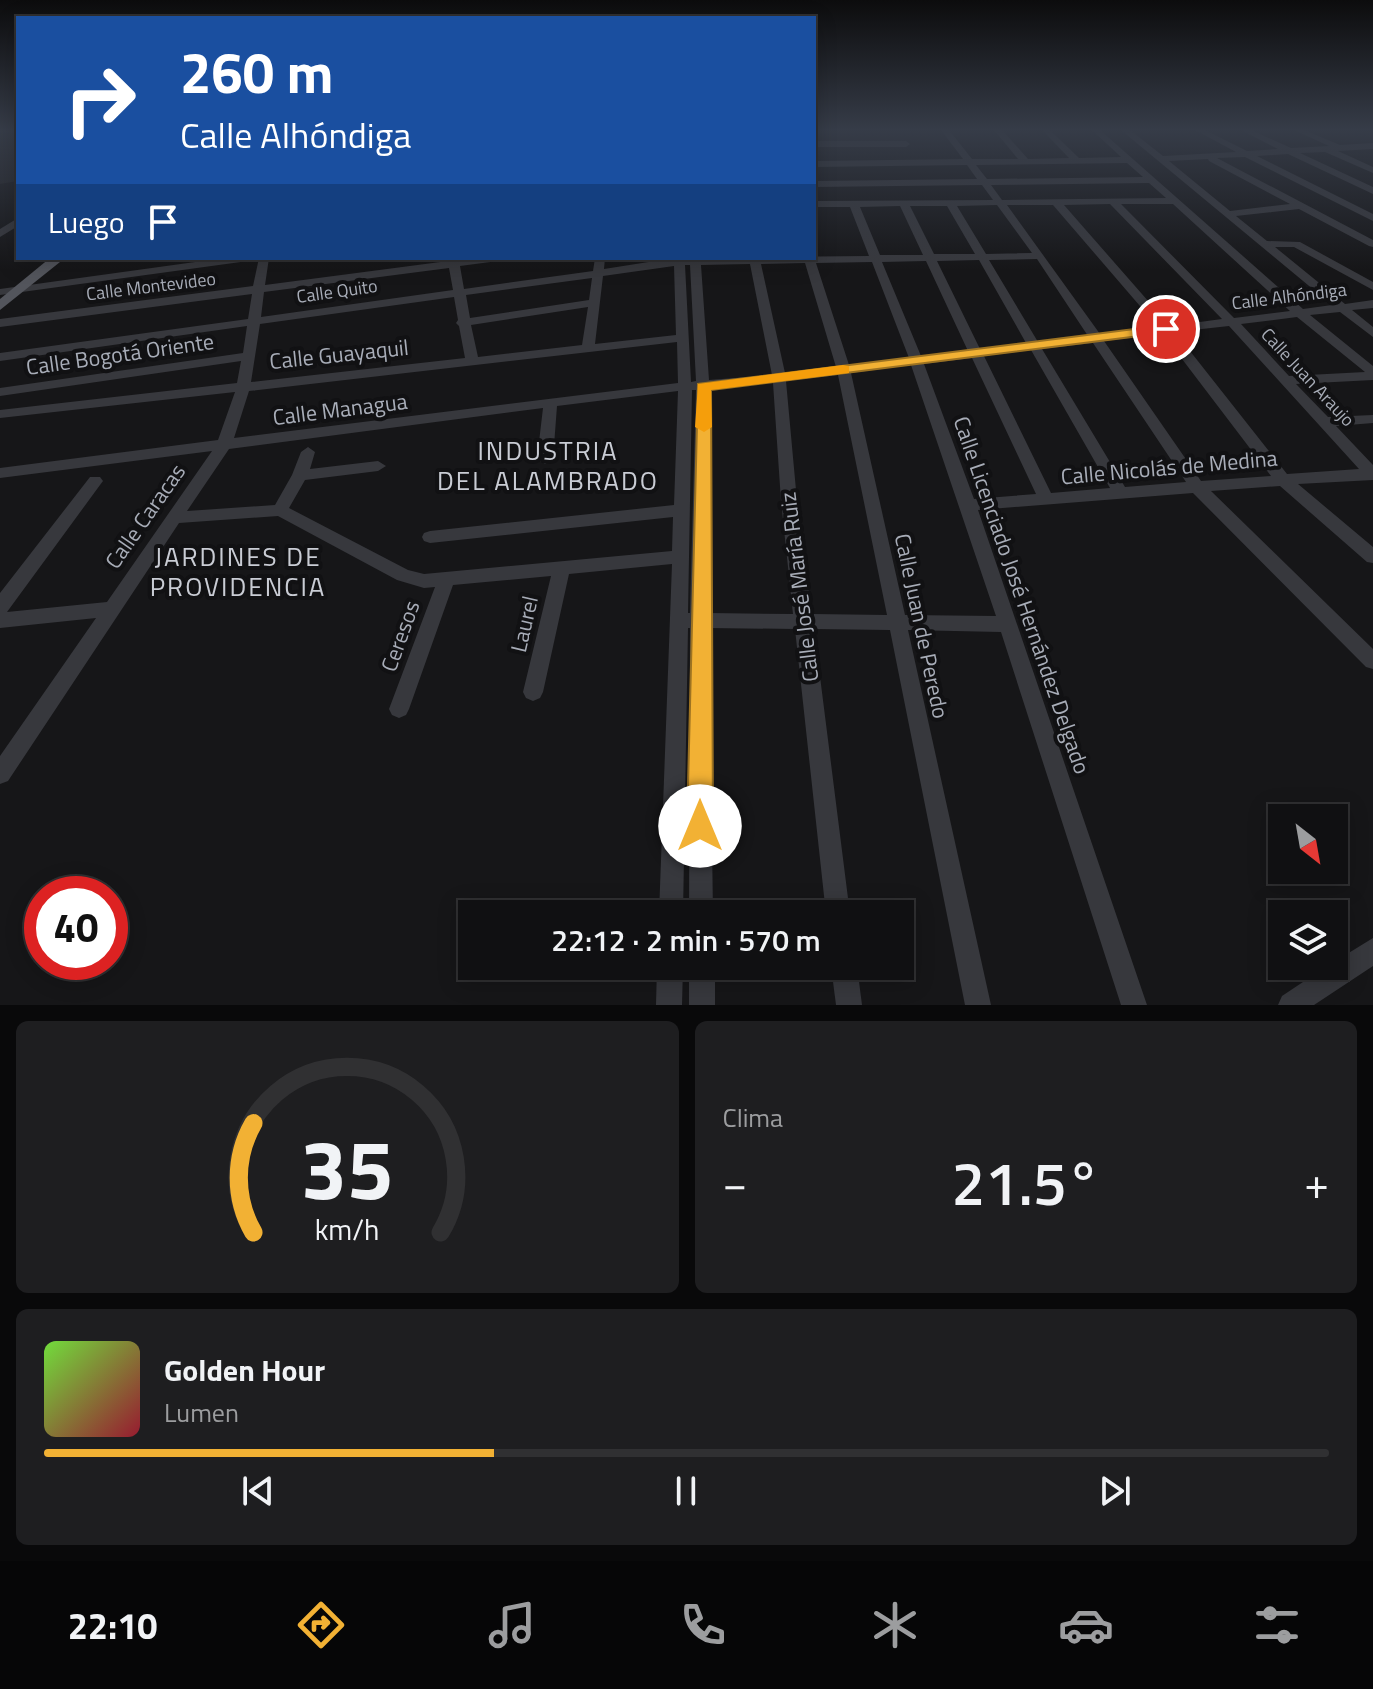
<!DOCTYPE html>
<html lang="es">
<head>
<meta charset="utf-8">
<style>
  :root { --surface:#101012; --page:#1e1e20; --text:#f1f3f6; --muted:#9c9d9f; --line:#303032; --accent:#f2b134 }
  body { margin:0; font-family:"Titillium Web",sans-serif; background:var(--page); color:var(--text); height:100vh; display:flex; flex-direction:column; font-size:30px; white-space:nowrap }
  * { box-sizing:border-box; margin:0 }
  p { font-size:26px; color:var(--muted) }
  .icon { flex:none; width:44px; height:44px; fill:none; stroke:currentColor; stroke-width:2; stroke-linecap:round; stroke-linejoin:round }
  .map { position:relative; height:1005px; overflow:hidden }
  .details { display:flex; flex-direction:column; gap:16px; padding:16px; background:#09090a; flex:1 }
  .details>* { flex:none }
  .hud { position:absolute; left:16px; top:16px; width:800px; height:244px; border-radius:0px; box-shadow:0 4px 20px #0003,0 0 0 2px var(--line); background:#1a4fa0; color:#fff; overflow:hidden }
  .needle { width:52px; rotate:149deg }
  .controls { position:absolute; left:1268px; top:804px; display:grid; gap:16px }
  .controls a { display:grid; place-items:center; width:80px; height:80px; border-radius:0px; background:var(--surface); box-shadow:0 4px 20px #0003,0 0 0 2px var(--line); font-size:40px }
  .speed { position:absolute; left:24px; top:876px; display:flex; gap:16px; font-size:40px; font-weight:700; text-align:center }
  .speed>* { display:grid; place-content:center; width:104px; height:104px; border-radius:50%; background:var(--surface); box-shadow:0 4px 20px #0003,0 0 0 2px var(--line); line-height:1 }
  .speed .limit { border:12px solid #d22; background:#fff; color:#111 }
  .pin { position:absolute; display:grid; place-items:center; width:68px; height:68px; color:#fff; margin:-34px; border:4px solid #fff; border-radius:50%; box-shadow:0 2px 8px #0007 }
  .me { position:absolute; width:88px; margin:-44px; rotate:0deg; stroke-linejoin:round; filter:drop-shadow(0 0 6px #0008) }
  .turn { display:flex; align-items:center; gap:28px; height:168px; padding:0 32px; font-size:36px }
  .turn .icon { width:104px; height:104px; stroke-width:2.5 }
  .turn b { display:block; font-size:56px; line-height:68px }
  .then { display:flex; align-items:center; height:76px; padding:0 32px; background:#0003; gap:16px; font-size:30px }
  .big { font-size:60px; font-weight:600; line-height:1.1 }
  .details .widget { flex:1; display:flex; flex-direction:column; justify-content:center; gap:12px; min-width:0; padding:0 28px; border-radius:12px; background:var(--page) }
  .details .dial { align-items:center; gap:0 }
  .dial svg { height:208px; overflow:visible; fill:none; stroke:var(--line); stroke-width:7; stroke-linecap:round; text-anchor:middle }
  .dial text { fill:var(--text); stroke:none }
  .song { display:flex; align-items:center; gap:24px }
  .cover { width:96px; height:96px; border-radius:12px; background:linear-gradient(135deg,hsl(100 70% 55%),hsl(350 70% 35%)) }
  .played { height:8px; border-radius:4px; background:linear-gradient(90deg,var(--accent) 35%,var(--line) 35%) }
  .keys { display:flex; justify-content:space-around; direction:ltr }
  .heat { display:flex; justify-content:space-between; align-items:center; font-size:44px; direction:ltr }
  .details .tiles { flex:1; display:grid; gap:16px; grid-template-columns:1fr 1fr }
  .widget:last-child { grid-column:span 2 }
  .trip { position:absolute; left:458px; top:900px; width:456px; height:80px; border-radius:0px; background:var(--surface); box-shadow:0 4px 20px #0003,0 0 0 2px var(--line); font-weight:600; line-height:80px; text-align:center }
  .menu { display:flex; height:128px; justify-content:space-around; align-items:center; background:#060607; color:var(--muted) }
  .menu .icon { width:56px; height:56px }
  .menu .selected { color:var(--accent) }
  .menu b { font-size:36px; color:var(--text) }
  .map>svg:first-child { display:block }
  .built { fill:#222225 }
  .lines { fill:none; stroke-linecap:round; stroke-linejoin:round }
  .minor { fill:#37383d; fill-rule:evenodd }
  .major { fill:#53555c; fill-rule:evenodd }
  .route { fill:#f2b134; stroke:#9d7322; stroke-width:2 }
  .slow { fill:#f59e0b }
  .labels { text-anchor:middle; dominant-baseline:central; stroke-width:8; stroke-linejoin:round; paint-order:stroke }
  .far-street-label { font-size:18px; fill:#a8adb8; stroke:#111113 }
  .street-label { font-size:22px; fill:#a8adb8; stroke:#111113 }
  .quarter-label { font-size:26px; letter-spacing:2px; fill:#c9ccd4; stroke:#111113 }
</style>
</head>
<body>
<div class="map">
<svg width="1373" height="1005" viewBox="0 0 1373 1005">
  <rect width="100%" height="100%" fill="#161618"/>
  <path class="built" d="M0 130H18V181L0 184Z"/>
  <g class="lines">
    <g class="minor">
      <path d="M941 130H949L972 159H1018L994 130H1002L1028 159 1069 158 1042 130H1050L1079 158 1121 157 1092 130H1100L1303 309 1332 305 1121 130H1130L1163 156 1236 152 1195 130H1205L1247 151 1278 149 1241 130H1251L1291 148 1329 146 1294 130H1304L1340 145 1373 143V149L1338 151 1373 167V173L1325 152 1300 153 1373 187V194L1288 154 1257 156 1373 214V221L1245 157 1217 158 1373 240V247L1369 246 1299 209 1236 216 1267 241 1300 242 1373 282V290L1294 247H1275L1345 304 1373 300V308L1352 310 1373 327V337L1340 312 1310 315 1373 366V380L1296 384 1328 417 1373 415V423L1336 426 1373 465V480L1298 484 1373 547V563L1367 562 1280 486 1211 491 1373 649V669L1366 667 1193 493 978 510 1147 1005H1121L1001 632 908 630 991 1005H965L890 630 814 629 850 914H826L795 629 709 628 713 914H689L690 628H688L683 914H659L672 564 569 574 543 692 540 698 533 701 526 698 523 692 551 576 453 585 409 709 406 715 399 718 392 715 389 709 435 587 424 588 397 580 278 516 179 523 8 781 0 784V756L96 618 0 628V593L90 477H100L103 481 100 485 7 612 107 602 212 451 0 478V468L218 440 235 392 0 418V410L237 383 241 361 0 396V388L243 353 247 326 0 361V353L248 319 252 294 0 327V319L253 286 259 258H269L265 285 448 261V258H503L498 261 460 266 464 289 593 271 595 258H605L604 269 674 258 869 256 850 207H814V201L993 200 982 185 814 187V181L977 179 967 165 814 167V161L963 159ZM1208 159 1209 161 1290 204 1230 211 1169 161ZM1127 163 1143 177 987 179 976 165ZM1149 183 1166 198 1002 200 991 185ZM1110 204 1222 319 1170 326 1064 205ZM1121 204H1173L1290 311 1234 318ZM997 205 1032 253 986 254 957 206ZM1007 205H1053L1158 327 1100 334ZM900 206 923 255H880L860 207ZM910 206H947L975 254H934ZM1037 259 1088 336 1038 342 989 260ZM979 260 1026 343 980 349 937 261ZM926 261 968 351 921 356 882 262ZM872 262 909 358 849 365 816 263ZM805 263 836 367 785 373 761 264ZM750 264 772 375 709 380 701 265ZM685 265H690L696 381 691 382ZM674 266 676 335 595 344 603 276ZM449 268 453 290 261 317 264 292ZM592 278 589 300 470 318 466 295ZM454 297 458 320 456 323 459 326 465 358 251 382 260 324ZM588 307 582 345 478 357 471 325ZM1297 317 1365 372 1289 376 1241 324ZM1229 326 1359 469 1287 474 1175 332ZM1163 334 1271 476 1201 481 1104 341ZM677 342 678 383 234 438 249 391ZM1093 343 1186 482 1125 487 1042 349ZM1031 350 1110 488 1051 493 984 356ZM972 358 1036 494 974 499 924 364ZM911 365 996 616 905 615 851 373ZM838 375 887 615 812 614 797 501 786 381ZM773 383 781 501 793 614 709 613 710 388ZM692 390H696L690 613H688ZM678 391 674 505 430 531 424 533 422 537 424 541 430 543 673 517 672 551 424 574 408 570 289 508 305 480 378 471 386 466 378 461 310 469 315 452 308 447 301 452 292 475 275 505 187 511 229 449 543 408 537 459 545 464 553 459 557 406Z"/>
      <path d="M814 141H906L910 144 906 147H814Z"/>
      <path d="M18 218V226L0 237V229Z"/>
      <path d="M224 258H253L248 261 0 295V289Z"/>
      <path d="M1373 938V966L1314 1005H1278L1282 996 1327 966H1334V962Z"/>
      <path d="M657 966H683L682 1005H656Z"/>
      <rect x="689" y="966" width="26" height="39"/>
      <path d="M831 966H857L862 1005H836Z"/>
    </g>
    <path class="major" d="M50 258H65L0 310V299Z"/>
  </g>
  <linearGradient id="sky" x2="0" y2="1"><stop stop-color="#0c0c0d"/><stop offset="0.48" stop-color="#363c48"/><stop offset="1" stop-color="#363c48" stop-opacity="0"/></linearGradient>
  <rect width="1373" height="270" fill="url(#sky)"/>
  <path class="route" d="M1166 325 1171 326V332L711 390 713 826 710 835 700 839 691 835 687 826 698 384Z"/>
  <path class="slow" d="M843 365 849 366V373L711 390 712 427 704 432 695 427 698 384Z"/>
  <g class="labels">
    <g class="far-street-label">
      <text transform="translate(151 286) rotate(-7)">Calle Montevideo</text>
      <text transform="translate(337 291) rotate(-8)">Calle Quito</text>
      <text transform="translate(1289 296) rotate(-7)">Calle Alhóndiga</text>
      <text transform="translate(1308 377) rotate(47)">Calle Juan Araujo</text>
    </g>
    <g class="street-label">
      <text transform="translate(120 354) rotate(-8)">Calle Bogotá Oriente</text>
      <text transform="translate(339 354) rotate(-6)">Calle Guayaquil</text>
      <text transform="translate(340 409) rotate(-7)">Calle Managua</text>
      <text transform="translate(1169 467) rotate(-5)">Calle Nicolás de Medina</text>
      <text transform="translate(145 516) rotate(-55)">Calle Caracas</text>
      <text transform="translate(799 587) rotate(-97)">Calle José María Ruiz</text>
      <text transform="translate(1022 595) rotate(71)">Calle Licenciado José Hernández Delgado</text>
      <text transform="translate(524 624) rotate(-77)">Laurel</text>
      <text transform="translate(922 626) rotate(78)">Calle Juan de Peredo</text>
      <text transform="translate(400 636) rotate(-70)">Ceresos</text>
    </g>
    <g class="quarter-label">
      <text x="548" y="450">INDUSTRIA<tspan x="548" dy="30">DEL ALAMBRADO</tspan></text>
      <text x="238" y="556">JARDINES DE<tspan x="238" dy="30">PROVIDENCIA</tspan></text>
    </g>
  </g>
</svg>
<div class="controls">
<a><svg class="needle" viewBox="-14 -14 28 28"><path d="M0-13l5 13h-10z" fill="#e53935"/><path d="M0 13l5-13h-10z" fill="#9c9d9f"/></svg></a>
<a><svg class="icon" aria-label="layers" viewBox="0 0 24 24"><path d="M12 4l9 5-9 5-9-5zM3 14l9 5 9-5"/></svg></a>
</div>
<div class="speed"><div class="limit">40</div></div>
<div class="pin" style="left:1166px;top:329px;background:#d93025"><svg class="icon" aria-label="arrive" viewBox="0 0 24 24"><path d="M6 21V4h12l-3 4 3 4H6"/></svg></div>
<svg class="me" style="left:700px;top:826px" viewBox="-20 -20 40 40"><circle r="19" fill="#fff"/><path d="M0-13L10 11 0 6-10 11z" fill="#f2b134"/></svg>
<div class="trip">22:12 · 2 min · 570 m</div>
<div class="hud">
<div class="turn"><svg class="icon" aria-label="right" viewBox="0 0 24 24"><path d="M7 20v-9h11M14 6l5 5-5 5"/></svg><div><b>260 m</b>Calle Alhóndiga</div></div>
<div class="then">Luego<svg class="icon" aria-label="arrive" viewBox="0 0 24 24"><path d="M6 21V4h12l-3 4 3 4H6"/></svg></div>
</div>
</div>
<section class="details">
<div class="tiles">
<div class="widget dial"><svg viewBox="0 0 100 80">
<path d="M14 69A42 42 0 1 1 86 69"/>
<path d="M14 69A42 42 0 0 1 14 27" stroke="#f2b134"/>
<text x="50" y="56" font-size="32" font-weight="700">35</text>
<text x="50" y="72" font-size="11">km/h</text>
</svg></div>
<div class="widget"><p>Clima</p>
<div class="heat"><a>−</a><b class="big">21.5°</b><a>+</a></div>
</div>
<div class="widget">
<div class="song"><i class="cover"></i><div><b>Golden Hour</b><p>Lumen</p></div></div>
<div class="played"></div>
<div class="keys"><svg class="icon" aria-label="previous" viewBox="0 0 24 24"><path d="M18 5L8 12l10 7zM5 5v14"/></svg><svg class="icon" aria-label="pause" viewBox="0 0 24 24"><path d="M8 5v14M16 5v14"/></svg><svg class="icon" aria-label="next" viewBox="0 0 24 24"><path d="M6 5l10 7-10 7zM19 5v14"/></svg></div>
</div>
</div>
</section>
<nav class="menu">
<b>22:10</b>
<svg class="icon selected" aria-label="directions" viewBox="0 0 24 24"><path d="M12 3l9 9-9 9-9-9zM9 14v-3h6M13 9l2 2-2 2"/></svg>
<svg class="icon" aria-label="music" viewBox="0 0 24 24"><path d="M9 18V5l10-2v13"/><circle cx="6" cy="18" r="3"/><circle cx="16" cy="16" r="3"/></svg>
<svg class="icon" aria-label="phone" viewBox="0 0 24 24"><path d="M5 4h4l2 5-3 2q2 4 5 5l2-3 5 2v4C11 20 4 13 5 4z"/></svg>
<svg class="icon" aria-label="climate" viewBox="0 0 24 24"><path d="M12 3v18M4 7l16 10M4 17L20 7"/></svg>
<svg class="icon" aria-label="car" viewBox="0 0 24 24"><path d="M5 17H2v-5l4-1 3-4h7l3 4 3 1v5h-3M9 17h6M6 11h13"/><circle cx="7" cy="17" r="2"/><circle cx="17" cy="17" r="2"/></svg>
<svg class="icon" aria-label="filters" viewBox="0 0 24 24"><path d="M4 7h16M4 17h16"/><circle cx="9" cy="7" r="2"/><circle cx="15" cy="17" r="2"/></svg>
</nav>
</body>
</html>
